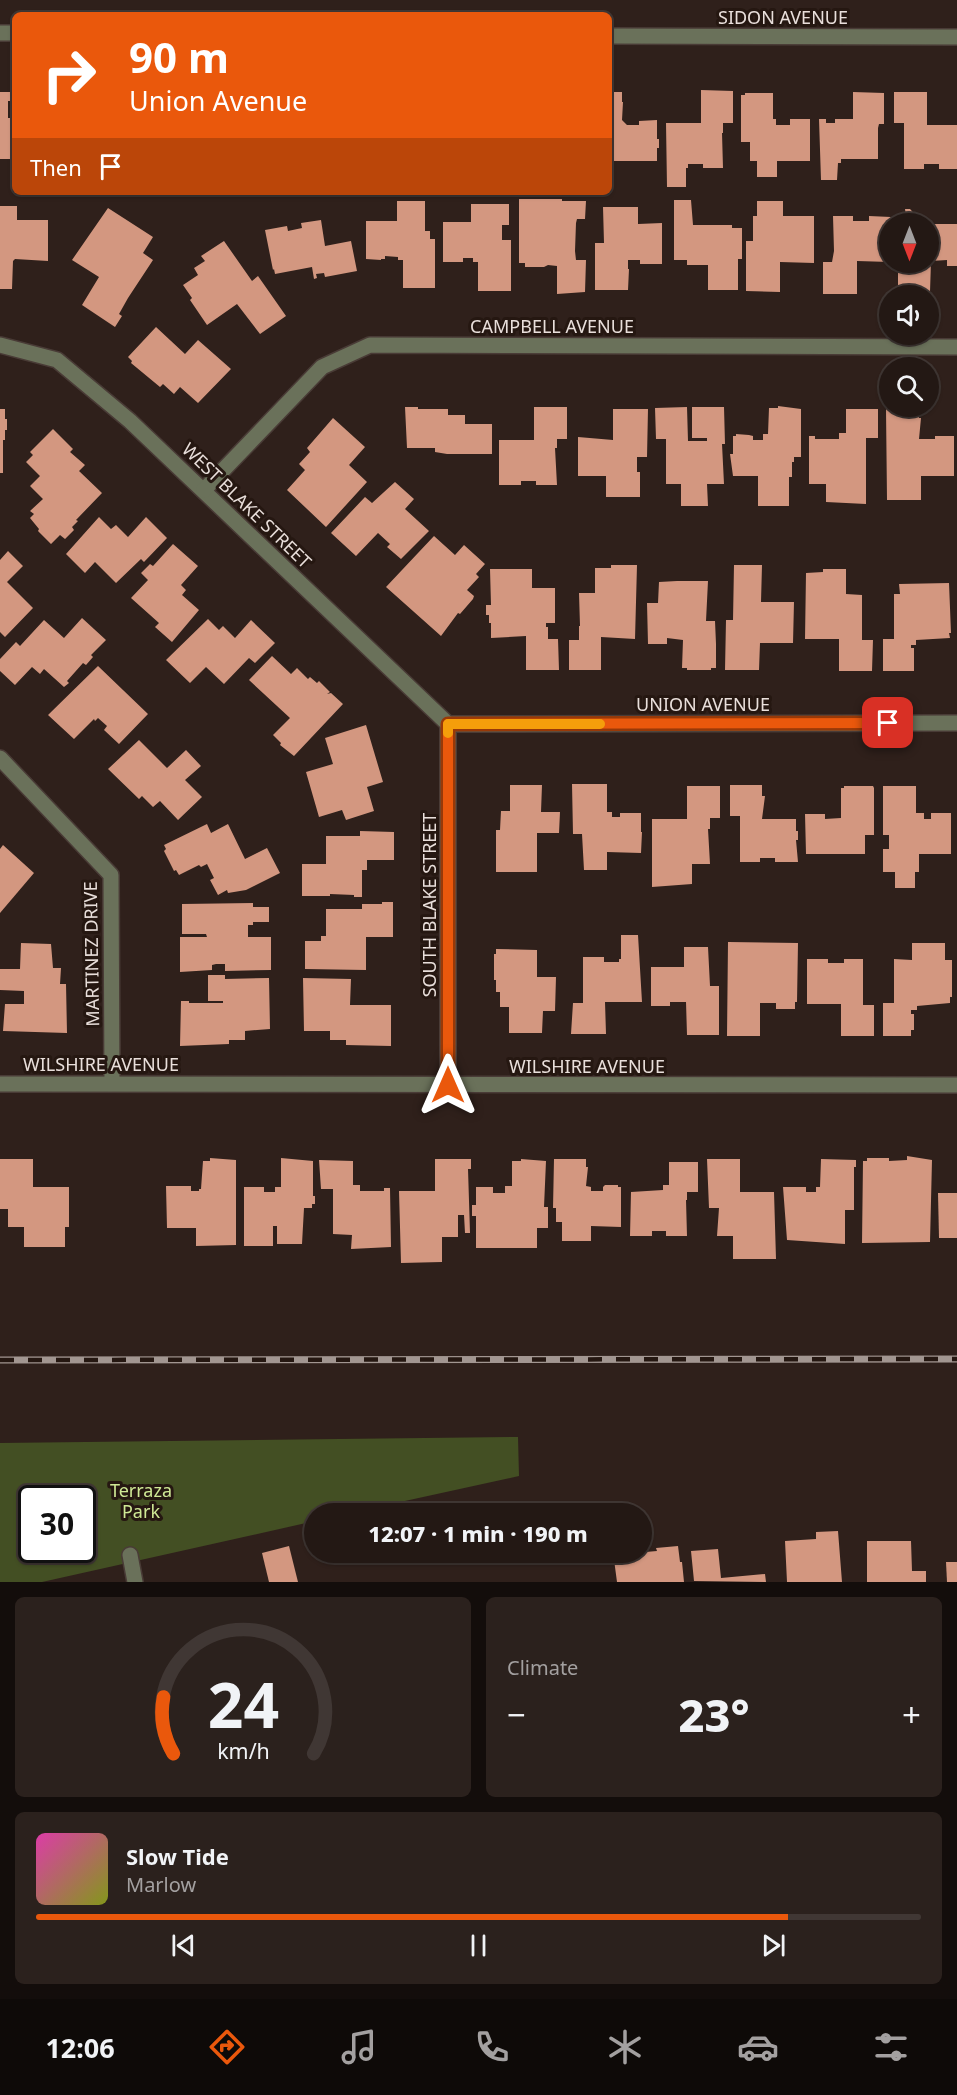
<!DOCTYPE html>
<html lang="en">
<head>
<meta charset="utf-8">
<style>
  :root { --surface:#231814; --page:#2b211d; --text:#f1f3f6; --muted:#a3a0a0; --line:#403734; --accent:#ea580c }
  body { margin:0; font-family:"Noto Sans",sans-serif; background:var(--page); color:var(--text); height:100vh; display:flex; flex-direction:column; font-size:22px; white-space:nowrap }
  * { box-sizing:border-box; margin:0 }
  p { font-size:20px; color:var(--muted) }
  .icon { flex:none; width:33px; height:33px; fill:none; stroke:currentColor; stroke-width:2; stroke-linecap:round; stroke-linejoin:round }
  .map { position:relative; height:1582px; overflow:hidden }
  .panel { display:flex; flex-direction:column; gap:15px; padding:15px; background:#130d0b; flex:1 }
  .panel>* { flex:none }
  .top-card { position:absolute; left:12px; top:12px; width:600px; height:183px; border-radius:9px; box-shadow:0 2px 4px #0004,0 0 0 2px var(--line); background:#ea580c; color:#fff; overflow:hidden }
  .needle { width:39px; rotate:180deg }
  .tools { position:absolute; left:879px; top:213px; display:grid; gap:12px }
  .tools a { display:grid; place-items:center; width:60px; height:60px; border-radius:50%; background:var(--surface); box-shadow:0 2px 4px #0004,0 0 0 2px var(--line); font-size:30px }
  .speed { position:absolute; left:18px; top:1485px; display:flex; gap:12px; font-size:30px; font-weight:700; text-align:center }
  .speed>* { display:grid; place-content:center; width:78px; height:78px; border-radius:50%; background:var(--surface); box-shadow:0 2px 4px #0004,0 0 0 2px var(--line); line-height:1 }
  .speed .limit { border:3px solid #111; border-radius:9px; background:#fff; color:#111 }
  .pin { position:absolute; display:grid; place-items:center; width:51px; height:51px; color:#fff; margin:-26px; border-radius:12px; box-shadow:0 3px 9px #0006 }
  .me { position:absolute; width:66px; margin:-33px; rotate:0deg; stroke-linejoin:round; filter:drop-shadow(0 0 4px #0008) }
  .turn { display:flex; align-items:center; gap:21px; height:126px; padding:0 18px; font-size:27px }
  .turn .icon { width:78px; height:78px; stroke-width:2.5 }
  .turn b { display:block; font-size:42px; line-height:51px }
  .then { display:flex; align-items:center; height:57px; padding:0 18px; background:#0003; gap:12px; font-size:22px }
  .big { font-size:45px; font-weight:800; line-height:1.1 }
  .panel .widget { flex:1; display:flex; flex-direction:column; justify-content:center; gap:9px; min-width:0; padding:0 21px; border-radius:9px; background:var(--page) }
  .panel .dial { align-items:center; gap:0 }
  .dial svg { height:156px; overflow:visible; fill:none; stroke:var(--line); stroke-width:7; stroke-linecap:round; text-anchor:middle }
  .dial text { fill:var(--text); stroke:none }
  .song { display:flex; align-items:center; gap:18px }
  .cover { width:72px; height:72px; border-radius:9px; background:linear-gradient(135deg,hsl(320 70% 55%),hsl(70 70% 35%)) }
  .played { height:6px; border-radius:3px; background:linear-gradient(90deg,var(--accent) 85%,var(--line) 85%) }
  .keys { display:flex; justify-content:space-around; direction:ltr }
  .heat { display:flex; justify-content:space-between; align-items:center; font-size:33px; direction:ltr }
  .panel .tiles { flex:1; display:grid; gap:15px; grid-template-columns:1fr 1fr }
  .widget:last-child { grid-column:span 2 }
  .trip { position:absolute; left:304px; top:1503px; width:348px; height:60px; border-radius:30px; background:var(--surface); box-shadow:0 2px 4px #0004,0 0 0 2px var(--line); font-weight:800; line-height:60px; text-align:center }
  .menu { display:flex; height:96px; justify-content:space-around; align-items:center; background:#0e0a08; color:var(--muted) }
  .menu .icon { width:42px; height:42px }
  .menu .selected { color:var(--accent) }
  .menu b { font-size:27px; color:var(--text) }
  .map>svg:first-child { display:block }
  .green { fill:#434f23; fill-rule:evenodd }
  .building { fill:#d39780 }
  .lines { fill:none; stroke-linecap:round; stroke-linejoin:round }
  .minor-casing { stroke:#493b36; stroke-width:18 }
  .minor { stroke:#6a715a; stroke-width:15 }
  .rail-casing { stroke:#a29691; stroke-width:7 }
  .rail { stroke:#251711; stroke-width:4.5; stroke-dasharray:14; stroke-linecap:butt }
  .route-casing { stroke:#983908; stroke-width:15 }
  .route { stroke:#ea580c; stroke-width:10 }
  .slow { stroke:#f59e0b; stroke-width:10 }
  .labels { text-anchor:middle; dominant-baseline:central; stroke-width:6; stroke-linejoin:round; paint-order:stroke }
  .street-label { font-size:18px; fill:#e9dfdb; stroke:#251711 }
  .park-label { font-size:18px; fill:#cfe895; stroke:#251711 }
</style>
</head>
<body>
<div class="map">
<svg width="957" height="1582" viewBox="0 0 957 1582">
  <rect width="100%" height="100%" fill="#2f201b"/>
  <path class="green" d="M518 1437 519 1476 350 1513 315 1514V1521L42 1582H0V1443ZM32 1498H82V1550H32Z"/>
  <g class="building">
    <path d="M701 90 733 91V123H723V133H722L723 168H703V164H688V168H686V187H667L666 123H701Z"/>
    <path d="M0 92H11L10 101H8V118H10V124H15V159H0Z"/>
    <path d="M609 92H622V102H623L622 120 627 125H639V121L657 120V139H659V148H657V161H609Z"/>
    <path d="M853 92 884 93V124H879L878 128V159H841V163H838L837 180H821L819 119H826V123H835V119H853Z"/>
    <path d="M894 92H927V125H957V169H939V164H924V169H904V123H894Z"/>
    <path d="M745 93H773V119H776V125H790V119H810V161H777V177H757V161H750V142H741V95H745Z"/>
    <path d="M519 199H562V201H586L585 219H577L576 223 575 251 576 260H586L585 292 557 294V266L548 265 544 267H525V263H519Z"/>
    <path d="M674 200H691L693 225H732V228H742V259H738V290H708V265H687V260H674Z"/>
    <path d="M397 201H425V231H430V239H435V288H403V260H398V257L385 256V259H381V260L366 259V221H397Z"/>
    <path d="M757 201H783V216H814V263L780 262V292L746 291V241H753V216H757Z"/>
    <path d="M471 204H509V225H502V240H511V291H478V262H473V258H463V262H443V222H471Z"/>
    <path d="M0 206H17V220H48V261L15 259 13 261 12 289H0Z"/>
    <path d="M603 207H638V224L662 223V264H640V260H628V269H629L628 290H595V243H604Z"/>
    <path d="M108 208 153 237 143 253 153 260 128 298 119 314 122 316 115 327 82 305 99 277 72 260Z"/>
    <path d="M905 209H910L920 220 928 219 930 224H907Z"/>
    <path d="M833 216H853V221H869V216L891 217 890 262 857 261V294H823V262H832L834 251Z"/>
    <path d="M321 220 325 246 351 241 357 271 325 277 324 273 316 274 317 278 314 279 312 267 275 274 274 269 273 270 265 230 287 226 288 231 302 228 301 223Z"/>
    <path d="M928 224H957V266H947V260L931 261 930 292H898V262H928Z"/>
    <path d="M224 241 252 281 258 276 286 316 260 334 237 304 207 325 190 300 192 298 183 285 198 275 194 268 205 261 201 256Z"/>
    <path d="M156 327 185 354 198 340 231 369 198 403 180 387 174 394 163 384 160 387 131 363 132 361 128 357Z"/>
    <path d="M778 406 801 409V457H794V462H792V477H789V506H758V476H733L730 454H733V436H736V434L749 435 753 436V440H763V434H768L769 408H778Z"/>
    <path d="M405 407H418V409H448V415H465V424H492V454H447L435 452V448H407Z"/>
    <path d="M534 407H567V439H557V448H555L557 485H536V481H521V485H499V440H534Z"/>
    <path d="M687 407 688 441H707V438H692V407H724L725 444H722L724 484H707L708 506H681V484H666V439H656L655 408Z"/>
    <path d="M892 408H914V409H919V418H921L919 439H935V436H954V476H921V500H887L886 409Z"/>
    <path d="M0 409H5V419H7V430H5V440H3V473H0Z"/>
    <path d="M613 409H648L647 457H637V472H640V497H606V476H578V437L613 440Z"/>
    <path d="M846 409H878V438H866V504L826 502V484H809V436H815V439H839V433H846Z"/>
    <path d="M333 418 365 447 349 465 367 482 326 527 287 490 305 470 299 464 310 452 307 448Z"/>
    <path d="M53 429 73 449 70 452 85 465 79 471 102 493 76 520 78 521 72 527 74 530 65 539 60 535 51 544 38 531 39 529 30 518 34 514 30 511 43 499 30 486 40 476 26 462 33 455 30 452Z"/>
    <path d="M395 482 414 499 405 509 429 531 401 559 387 547 390 544 378 533 356 556 331 533 365 497 372 503Z"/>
    <path d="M99 517 111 529 116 525 128 537 146 517 167 538 144 562 141 559 116 583 95 562 85 573 66 554Z"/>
    <path d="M434 536 455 555 464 545 485 564 476 574 479 577 467 590 474 596 473 599 460 614 458 613 441 636 386 587Z"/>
    <path d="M173 544 198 566 181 585 186 590 182 595 199 610 172 642 155 627 159 623 131 598 148 580 141 573 150 564 153 566Z"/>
    <path d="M8 551 23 566 7 582 33 608 5 637 0 632V560Z"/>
    <path d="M611 565H637L635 639 601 637V670H569V640H579V626H580L579 593H595V568H611Z"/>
    <path d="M734 565H762L761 602H794L793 643H760L759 670H725L726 620H733Z"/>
    <path d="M490 569H532V588H555V623H546V627H548V639H558L559 670H526V636L491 638V623H489V615H486V605H491Z"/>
    <path d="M823 569H846V594L862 595V640H873L872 671H839V639H805L806 573 823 572Z"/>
    <path d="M677 581H708L706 621H715L716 644V668H711V670H687V668H682L683 640 667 638V644H648L647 603H658L659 582Z"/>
    <path d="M949 583 951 633H949L950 638 916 640V645H911V648H914V671H883V639H894V594H900L899 584Z"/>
    <path d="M82 618 106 640 91 655 93 657 86 665 83 663 67 681 69 683 64 687 44 669 40 674 32 667 15 685 0 671V659L16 642 20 646 44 620 64 638Z"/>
    <path d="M208 619 219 630 223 626 235 638 251 620 275 643 255 663 249 658 224 684 206 667 190 683 166 660Z"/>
    <path d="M272 656 291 674 297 668 308 679 310 677 317 683 319 681 330 692 327 694 331 693 343 704 294 756 280 745 281 743 273 735 290 718 249 680Z"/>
    <path d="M98 666 148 714 119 744 104 730 107 726 98 718 95 721 94 719 74 739 48 715Z"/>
    <path d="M366 725 383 782 367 787 374 811 346 820 342 810 319 817 306 772 333 764 325 738Z"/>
    <path d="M139 740 167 768 186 750 201 766 185 780 202 797 178 820 160 801 153 807 142 796 139 799 108 769Z"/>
    <path d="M572 784H607V812H612V817H620V813H641V832H642L641 853 607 852V870H584L582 834H573Z"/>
    <path d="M510 785H542L541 812H560L559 833H537V872H496V830H500L501 811H510Z"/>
    <path d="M730 785H762V796H765L762 819H796V831H798V840H796L798 862H775V858H760V862H740V816H730Z"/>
    <path d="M687 786H720V818H710V829H708L710 864H692V884L652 887V819H687Z"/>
    <path d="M844 786H873L874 788V835H865V854H806L805 814H825V819L841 818V788H844Z"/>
    <path d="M883 786H916V813H924V819H931V813H951V854H919V872H915V888H895V872H883V849H889V835H883Z"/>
    <path d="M207 824 211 833 228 824 245 859 267 848 280 873 246 890 228 893 227 890 218 895 210 880 214 878 207 864 201 867 199 865 179 875 176 870 174 871 164 851 166 849 164 845Z"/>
    <path d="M360 831 394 832V860H367V870H362V897H354V895L330 894V896H302V864H326V836H360Z"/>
    <path d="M3 845 34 873 0 913V849Z"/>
    <path d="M382 902H393V937H366V970L305 969V941H321V936H326V909H362V904H382Z"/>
    <path d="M253 903V907H269V922H253V925H248V937H271V970L225 971V964H216L212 965V970L180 972V937H207L206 934H182V904Z"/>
    <path d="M621 935H638L642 1002H605L606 1034H571L573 1003H583V957H604V962H619V959H621Z"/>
    <path d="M728 942 798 943 797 1002H795V1009H776V1003H760V1036H727Z"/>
    <path d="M21 943 51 944 53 968H61L60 984H66L67 1033 3 1031 5 1004H24V991L0 990V969H20Z"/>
    <path d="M912 943H945V960H952V997H950V1003L917 1006V1010H911V1014H914V1030H911V1036H883V1003H894V959L912 960Z"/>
    <path d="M684 947H708L710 986H719V1035H687L686 1002H670V1006H651V967H684Z"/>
    <path d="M496 949 537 950V977H556L555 1011H543L542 1033H509V1007H500V992H496V980H494V954H496Z"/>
    <path d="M807 959H828V963H844V959H863V1005H874V1036H841V1004H807Z"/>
    <path d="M208 975H225V979L269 978 270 1029 245 1031V1040H229V1044L180 1046 181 1001H189V1003H223V1001H208Z"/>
    <path d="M303 978 351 979 350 1005H391V1046L346 1045V1040H330V1031H304Z"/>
    <path d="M907 1156 932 1160 930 1242 862 1243 863 1161H867V1158H889V1161L907 1160Z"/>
    <path d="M210 1158 236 1160V1245L196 1246V1228H167L166 1186H191V1191H199V1189H201L203 1161H210Z"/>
    <path d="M281 1158 313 1161V1196H315V1204H312V1208H304L302 1244H277V1226H273V1246H244V1187H264V1192H275V1187H281Z"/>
    <path d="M0 1159H33V1187H69V1227H65V1247H24V1227H8V1209H0Z"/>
    <path d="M435 1159H471V1169H468L470 1233H465L464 1215H458V1237H442V1262L401 1263 399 1191H435Z"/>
    <path d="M521 1159 546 1161 544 1207H548V1228H537V1248H476V1216H472V1205H476V1187H493V1193H505V1186H512V1161H521Z"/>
    <path d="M554 1159H586V1167H588L586 1186 591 1187V1191H603V1187L605 1185H618V1187H621V1227L591 1226V1241H562V1222H556V1208H553Z"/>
    <path d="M707 1159H740V1192H774L776 1259H733V1236H717L719 1208H709Z"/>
    <path d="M821 1159 856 1160V1167H854V1210H845V1244L787 1240 783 1187H806V1192H816V1187H820Z"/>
    <path d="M319 1160 353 1161V1185H360V1191H384V1188H390L391 1247 351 1249 352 1235 333 1234V1189H321Z"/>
    <path d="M669 1162H698V1192H687V1200H686L687 1236H666V1231H652V1236H630L631 1192 663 1190V1185H669Z"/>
    <path d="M938 1193H957V1238H939Z"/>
    <path d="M838 1531 842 1582H787L785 1541 816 1539V1532Z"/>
    <path d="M867 1541H911L912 1571H926V1582H867Z"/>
    <path d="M289 1546 298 1582H269L262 1553Z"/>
    <path d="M678 1546 680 1562H682L684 1582H617L613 1552 634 1553 657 1551 656 1548Z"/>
    <path d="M718 1549 721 1578 765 1574 766 1582 694 1581 691 1551Z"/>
    <path d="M946 1562H957V1582H947Z"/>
  </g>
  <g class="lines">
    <g class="minor-casing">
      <g id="minor">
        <path d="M0 33H15"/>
        <path d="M609 36 957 37"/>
        <path d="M0 345 57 360 130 421 448 724"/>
        <path d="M204 490 322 367 370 345 957 347"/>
        <path d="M448 724 957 723"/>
        <path d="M448 724V1085"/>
        <path d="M0 758 111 875 112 1083"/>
        <path d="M0 1084 957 1085"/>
        <path d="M130 1555 135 1582"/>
      </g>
    </g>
    <use href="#minor" class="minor"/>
    <g class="rail-casing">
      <path id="rail" d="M0 1360 957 1359"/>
    </g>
    <use href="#rail" class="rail"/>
  </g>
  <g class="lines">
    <g class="route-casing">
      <path id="route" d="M448 1085V724L888 723"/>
    </g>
    <use href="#route" class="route"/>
    <path class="slow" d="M448 733V724H600"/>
  </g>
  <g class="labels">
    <g class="street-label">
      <text x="783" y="17">SIDON AVENUE</text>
      <text x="552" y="326">CAMPBELL AVENUE</text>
      <text transform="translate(247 505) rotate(44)">WEST BLAKE STREET</text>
      <text x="703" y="704">UNION AVENUE</text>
      <text transform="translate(429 905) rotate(-90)">SOUTH BLAKE STREET</text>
      <text transform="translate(91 954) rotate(-91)">MARTINEZ DRIVE</text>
      <text x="101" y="1064">WILSHIRE AVENUE</text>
      <text x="587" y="1066">WILSHIRE AVENUE</text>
    </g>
    <g class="park-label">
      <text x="141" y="1490">Terraza<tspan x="141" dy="21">Park</tspan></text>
    </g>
  </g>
</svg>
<div class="tools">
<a><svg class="needle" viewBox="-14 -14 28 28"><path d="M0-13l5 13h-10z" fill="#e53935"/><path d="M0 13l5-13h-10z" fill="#a3a0a0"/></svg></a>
<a><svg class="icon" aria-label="sound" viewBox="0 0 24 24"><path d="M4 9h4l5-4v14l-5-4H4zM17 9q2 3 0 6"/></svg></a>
<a><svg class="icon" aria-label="search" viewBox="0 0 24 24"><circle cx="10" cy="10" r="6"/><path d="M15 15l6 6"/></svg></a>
</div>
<div class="speed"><div class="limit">30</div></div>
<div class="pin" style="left:888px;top:723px;background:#d93025"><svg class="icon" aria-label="arrive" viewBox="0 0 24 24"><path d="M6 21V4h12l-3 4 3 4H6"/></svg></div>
<svg class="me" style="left:448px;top:1085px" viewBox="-20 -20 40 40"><path d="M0-17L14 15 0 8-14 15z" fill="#ea580c" stroke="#fff" stroke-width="4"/></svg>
<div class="trip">12:07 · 1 min · 190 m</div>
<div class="top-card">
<div class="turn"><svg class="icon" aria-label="right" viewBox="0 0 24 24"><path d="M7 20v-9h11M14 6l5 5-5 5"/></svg><div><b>90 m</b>Union Avenue</div></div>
<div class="then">Then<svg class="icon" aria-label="arrive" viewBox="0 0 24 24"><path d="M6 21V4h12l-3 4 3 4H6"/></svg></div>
</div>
</div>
<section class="panel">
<div class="tiles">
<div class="widget dial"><svg viewBox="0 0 100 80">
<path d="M14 69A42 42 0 1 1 86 69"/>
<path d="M14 69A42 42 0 0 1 9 40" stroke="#ea580c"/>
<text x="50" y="56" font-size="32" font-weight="700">24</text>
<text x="50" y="72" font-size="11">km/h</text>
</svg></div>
<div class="widget"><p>Climate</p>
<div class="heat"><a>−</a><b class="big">23°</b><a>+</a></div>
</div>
<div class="widget">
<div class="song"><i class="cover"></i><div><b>Slow Tide</b><p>Marlow</p></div></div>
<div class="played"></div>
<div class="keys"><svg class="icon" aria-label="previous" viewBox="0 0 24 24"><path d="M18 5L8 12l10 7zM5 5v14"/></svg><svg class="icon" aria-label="pause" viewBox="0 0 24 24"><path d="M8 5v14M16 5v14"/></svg><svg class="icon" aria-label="next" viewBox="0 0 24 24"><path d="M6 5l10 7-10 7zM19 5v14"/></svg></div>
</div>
</div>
</section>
<nav class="menu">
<b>12:06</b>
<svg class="icon selected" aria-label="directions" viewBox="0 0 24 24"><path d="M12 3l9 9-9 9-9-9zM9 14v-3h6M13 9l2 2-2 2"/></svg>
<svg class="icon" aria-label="music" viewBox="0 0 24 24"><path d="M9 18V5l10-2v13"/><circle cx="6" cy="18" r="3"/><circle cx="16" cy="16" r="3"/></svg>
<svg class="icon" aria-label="phone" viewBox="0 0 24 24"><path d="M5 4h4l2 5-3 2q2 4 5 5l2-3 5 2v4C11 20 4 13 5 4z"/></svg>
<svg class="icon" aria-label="climate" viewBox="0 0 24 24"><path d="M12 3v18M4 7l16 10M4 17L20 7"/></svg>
<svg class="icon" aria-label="car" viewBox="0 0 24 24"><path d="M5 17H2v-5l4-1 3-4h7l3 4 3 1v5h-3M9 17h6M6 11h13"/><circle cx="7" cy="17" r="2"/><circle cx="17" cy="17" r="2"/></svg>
<svg class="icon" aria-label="filters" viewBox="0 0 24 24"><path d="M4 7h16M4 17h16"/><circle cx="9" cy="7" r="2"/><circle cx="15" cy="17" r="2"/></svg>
</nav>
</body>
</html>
